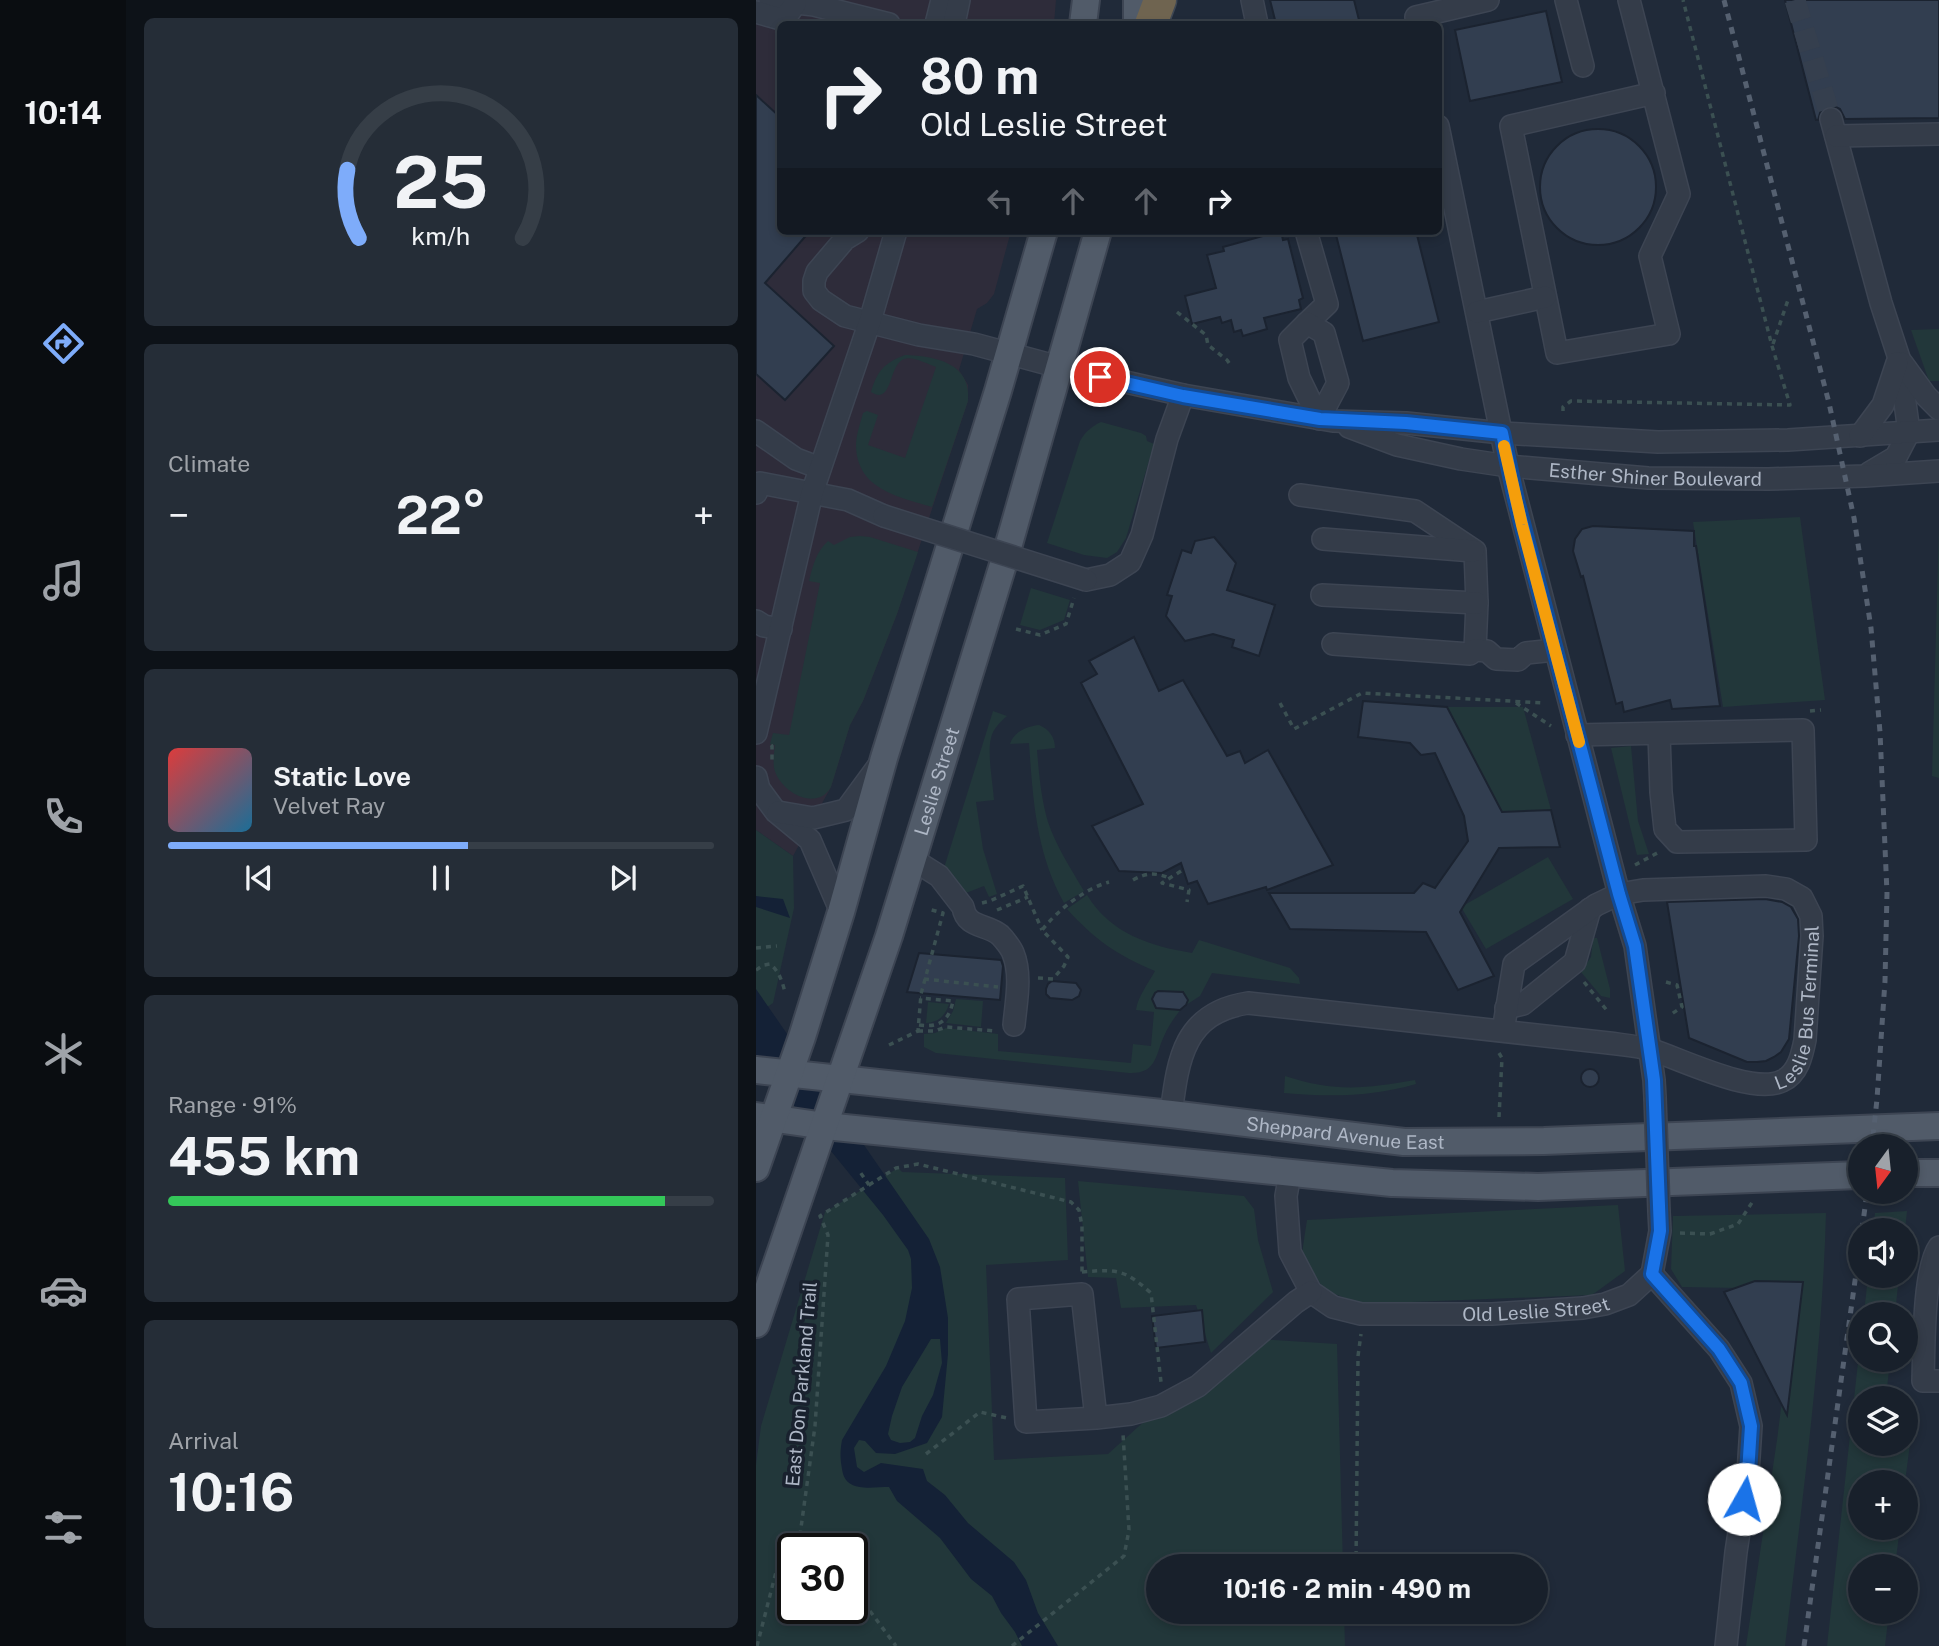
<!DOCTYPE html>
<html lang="en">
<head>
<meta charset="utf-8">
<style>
  :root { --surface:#18202b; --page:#252d37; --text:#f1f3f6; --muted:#9fa3a9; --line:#363e47; --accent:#7eacfa }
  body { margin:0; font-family:"Public Sans",sans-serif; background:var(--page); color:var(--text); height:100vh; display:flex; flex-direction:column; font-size:26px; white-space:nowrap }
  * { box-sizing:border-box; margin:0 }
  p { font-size:23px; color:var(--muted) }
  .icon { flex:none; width:38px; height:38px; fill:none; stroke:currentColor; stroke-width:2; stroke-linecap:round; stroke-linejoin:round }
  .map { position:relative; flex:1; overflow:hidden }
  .drawer { display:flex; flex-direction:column; gap:18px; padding:18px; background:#0d1218; width:630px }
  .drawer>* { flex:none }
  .guide { position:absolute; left:21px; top:21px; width:665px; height:214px; border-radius:10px; box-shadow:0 4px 10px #0003,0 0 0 2px var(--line); background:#18202b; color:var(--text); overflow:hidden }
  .needle { width:46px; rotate:195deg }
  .controls { position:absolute; left:1092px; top:1134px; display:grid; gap:14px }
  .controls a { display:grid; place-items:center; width:70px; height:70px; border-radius:50%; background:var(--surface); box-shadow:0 4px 10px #0003,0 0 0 2px var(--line); font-size:35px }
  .speed { position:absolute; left:21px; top:1533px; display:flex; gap:14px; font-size:35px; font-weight:700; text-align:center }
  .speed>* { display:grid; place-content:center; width:91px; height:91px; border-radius:50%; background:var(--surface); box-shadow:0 4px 10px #0003,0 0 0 2px var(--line); line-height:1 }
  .speed .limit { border:4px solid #111; border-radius:10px; background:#fff; color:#111 }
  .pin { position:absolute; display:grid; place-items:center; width:60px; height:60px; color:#fff; margin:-30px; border:4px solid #fff; border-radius:50%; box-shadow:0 2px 7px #0007 }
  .me { position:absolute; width:77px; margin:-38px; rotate:7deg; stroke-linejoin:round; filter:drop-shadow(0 0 5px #0008) }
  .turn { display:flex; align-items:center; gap:24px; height:147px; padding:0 28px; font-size:32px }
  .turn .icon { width:91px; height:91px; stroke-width:2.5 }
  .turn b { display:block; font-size:49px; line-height:60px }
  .lanes { display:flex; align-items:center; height:66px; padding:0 28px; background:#0003; justify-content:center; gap:35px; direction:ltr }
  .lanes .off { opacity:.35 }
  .big { font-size:52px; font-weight:700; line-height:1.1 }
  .drawer .card { flex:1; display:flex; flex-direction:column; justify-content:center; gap:10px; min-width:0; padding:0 24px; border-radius:10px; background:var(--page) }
  .drawer .dial { align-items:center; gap:0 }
  .dial svg { height:182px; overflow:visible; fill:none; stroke:var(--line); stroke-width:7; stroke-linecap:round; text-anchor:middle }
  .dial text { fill:var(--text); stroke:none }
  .song { display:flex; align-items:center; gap:21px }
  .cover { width:84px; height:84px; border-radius:10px; background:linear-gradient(135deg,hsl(0 70% 55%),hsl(200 70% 35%)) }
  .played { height:7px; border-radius:4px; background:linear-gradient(90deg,var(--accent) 55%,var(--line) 55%) }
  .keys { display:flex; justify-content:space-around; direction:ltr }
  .heat { display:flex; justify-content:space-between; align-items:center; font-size:38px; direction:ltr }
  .charge { height:10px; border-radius:5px; background:linear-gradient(90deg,#34c759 91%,var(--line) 0) }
  .trip { position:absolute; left:390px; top:1554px; width:402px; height:70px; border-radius:35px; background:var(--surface); box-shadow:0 4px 10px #0003,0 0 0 2px var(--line); font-weight:700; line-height:70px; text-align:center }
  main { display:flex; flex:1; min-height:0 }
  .menu { display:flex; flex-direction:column; width:126px; justify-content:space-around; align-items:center; background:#0a0d11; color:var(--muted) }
  .menu .icon { width:49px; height:49px }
  .menu .current { color:var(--accent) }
  .menu b { font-size:32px; color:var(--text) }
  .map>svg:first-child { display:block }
  .medical { fill:#2e2c3a }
  .green { fill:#22373a; fill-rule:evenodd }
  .water { fill:#142136; fill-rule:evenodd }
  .building { fill:#323e50; stroke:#1b2330; stroke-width:2 }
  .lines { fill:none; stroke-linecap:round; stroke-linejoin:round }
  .minor-tunnel { stroke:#353f4e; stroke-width:21; stroke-dasharray:21 10; stroke-linecap:butt }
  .minor-casing { stroke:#3d4553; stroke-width:24 }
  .major-casing { stroke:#3d4553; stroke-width:30 }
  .highway-casing { stroke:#3e4754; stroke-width:35 }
  .path { stroke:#3b5052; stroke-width:3.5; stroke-dasharray:5 5; stroke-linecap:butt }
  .minor { stroke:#343c49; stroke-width:21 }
  .major { stroke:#515b69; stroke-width:26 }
  .highway { stroke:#6f6450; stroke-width:32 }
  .rail { stroke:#556070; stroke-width:5; stroke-dasharray:7 7; stroke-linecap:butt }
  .minor-bridge-casing { stroke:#3d4553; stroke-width:24; stroke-linecap:butt }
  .minor-bridge { stroke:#343c49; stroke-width:21 }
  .route-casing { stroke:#114b97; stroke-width:18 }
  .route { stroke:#1a73e8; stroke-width:12 }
  .slow { stroke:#f59e0b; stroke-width:12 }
  .labels { text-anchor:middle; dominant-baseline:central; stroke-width:7; stroke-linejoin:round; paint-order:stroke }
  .street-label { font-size:19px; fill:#aeb7c6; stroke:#19212e }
</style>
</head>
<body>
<main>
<nav class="menu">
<b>10:14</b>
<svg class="icon current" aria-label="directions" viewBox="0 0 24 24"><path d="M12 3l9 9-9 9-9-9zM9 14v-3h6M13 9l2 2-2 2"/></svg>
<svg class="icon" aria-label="music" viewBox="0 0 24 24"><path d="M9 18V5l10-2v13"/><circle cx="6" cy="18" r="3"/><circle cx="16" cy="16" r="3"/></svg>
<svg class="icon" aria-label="phone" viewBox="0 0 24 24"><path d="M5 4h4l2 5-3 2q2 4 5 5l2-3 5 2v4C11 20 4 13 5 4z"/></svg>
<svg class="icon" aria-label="climate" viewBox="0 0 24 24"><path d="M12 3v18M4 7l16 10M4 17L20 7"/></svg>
<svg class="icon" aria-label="car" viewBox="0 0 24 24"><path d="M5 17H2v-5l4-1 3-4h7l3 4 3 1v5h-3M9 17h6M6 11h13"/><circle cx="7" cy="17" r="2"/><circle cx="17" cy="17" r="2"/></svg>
<svg class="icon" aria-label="filters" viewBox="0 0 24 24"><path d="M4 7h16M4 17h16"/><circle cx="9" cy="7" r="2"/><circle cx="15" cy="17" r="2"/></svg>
</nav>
<section class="drawer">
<div class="card dial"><svg viewBox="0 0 100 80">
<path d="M14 69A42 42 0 1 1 86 69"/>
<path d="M14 69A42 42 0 0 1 9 39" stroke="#7eacfa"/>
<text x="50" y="56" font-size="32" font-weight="700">25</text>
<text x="50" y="72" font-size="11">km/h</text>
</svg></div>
<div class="card"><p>Climate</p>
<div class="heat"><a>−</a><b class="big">22°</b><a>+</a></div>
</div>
<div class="card">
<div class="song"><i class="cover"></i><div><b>Static Love</b><p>Velvet Ray</p></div></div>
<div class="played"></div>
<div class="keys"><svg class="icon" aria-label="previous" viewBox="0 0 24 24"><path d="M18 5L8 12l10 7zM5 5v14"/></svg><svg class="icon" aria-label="pause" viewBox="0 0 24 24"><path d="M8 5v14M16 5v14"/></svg><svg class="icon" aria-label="next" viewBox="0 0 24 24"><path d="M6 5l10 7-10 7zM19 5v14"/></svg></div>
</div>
<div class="card"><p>Range · 91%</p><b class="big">455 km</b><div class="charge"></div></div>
<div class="card"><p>Arrival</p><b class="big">10:16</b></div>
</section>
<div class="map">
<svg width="1183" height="1646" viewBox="0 0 1183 1646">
  <rect width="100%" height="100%" fill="#202a39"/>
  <path class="medical" d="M0 0H300L298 24H24V231H255L238 294 231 303 221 309 203 370 212 385V401L141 614 107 701 94 725 75 787 37 856 0 830Z"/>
  <g class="green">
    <path d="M1183 329V381H1173L1155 330Z"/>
    <path d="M149 355C179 356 216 363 212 401L176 507C144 497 101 490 100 446 100 435 104 424 107 413L111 411 122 415 112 445 149 458 180 367C171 364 157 356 148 359 132 365 137 406 115 392 121 371 128 363 149 355Z"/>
    <path d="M345 422 385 433 390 436 391 441 398 444 370 538 361 552 351 558 328 555 291 543 324 441C329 432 336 426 345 422Z"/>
    <path d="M1044 517 1069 700 967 707 937 522Z"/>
    <path d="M1183 525V778L1176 776Z"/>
    <path d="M104 536 114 537 162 552 141 614 107 701 94 725 75 787C60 813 23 791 18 768 17 761 18 752 19 745L14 744 17 733 33 735 64 583 53 581C57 565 60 552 72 541L78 545 94 537Z"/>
    <path d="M275 588 314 600 308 620 284 630 264 625Z"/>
    <path d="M691 707H767L795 810 746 812Z"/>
    <path d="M237 711 251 716C244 722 237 729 235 738 231 753 237 784 238 800L220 802 227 849 241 894 233 897 228 886 210 893 188 868Z"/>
    <path d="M283 725C293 729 299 737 299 748L281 750C283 774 285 798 292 822 300 846 315 869 328 891L308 903C280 852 277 801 273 743L254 744C257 732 272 726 283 725Z"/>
    <path d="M875 746 882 821 893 854 881 855 855 748Z"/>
    <path d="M0 830 37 856 38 908 17 1003 0 1015Z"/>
    <path d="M792 857 817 899 730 949 705 907Z"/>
    <path d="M331 895C355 934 394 946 436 953L443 940 534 968 543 978 544 984 456 973 444 996 430 1005 431 1002 424 992H401L396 999 399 1007 425 1009C419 1017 413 1025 409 1034 399 1054 402 1074 373 1073L180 1053 168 1047V1034L179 1033 190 1028 242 1034V1051L375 1063 377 1044 395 1046 398 1012 380 1010C382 996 392 984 399 971 361 955 339 940 311 909Z"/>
    <path d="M837 938H841L854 989V998L845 996 825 972 835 957Z"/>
    <path d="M200 999 227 1001 225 1027 190 1023 197 1011Z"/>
    <path d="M172 1002 193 1004C189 1016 183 1022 170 1023Z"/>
    <path d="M529 1076C578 1092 608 1089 659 1080L660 1084C614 1097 575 1097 528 1093Z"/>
    <path d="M142 1168 146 1172 309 1178 312 1260 230 1265 238 1460 352 1454 392 1418 501 1339 581 1344 587 1566H402V1612H588L589 1646H0V1465L5 1426 69 1212ZM37 1549H96V1608H37Z"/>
    <path d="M322 1181 488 1196 498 1209 502 1240 517 1292 455 1353 440 1305 365 1308 360 1278 332 1277Z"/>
    <path d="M862 1205 869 1271 836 1295 605 1304 568 1290 546 1253 551 1220Z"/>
    <path d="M1151 1211 1149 1230H1117L1119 1213Z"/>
    <path d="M1070 1213C1066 1358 1046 1502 1029 1646H990L1021 1440 1040 1289 926 1287 915 1269 917 1216Z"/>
    <path d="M1112 1276H1143L1139 1314H1108Z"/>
    <path d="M1104 1344V1360H1134L1130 1398H1104V1444H1150V1433L1155 1436 1149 1482H1104V1528H1144L1139 1566H1104V1612H1133L1129 1646H1071Z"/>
  </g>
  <g class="water">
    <path d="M0 896 27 899 34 918 0 907Z"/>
    <path d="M0 989 173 1239 184 1267 192 1318V1354L186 1417 171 1443 139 1454 120 1453 109 1441 103 1440 98 1448 101 1467 108 1472 125 1463 167 1469 171 1481 189 1495 212 1523 258 1562 270 1580 282 1613 302 1646H266L259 1632 245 1613 236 1596 215 1579 184 1538 141 1501 133 1487C114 1487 89 1493 86 1469 84 1458 84 1451 86 1440L130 1366 149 1321 156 1288 155 1259 152 1250 127 1215 0 1059ZM175 1339H184L186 1363 177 1395 166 1416 159 1438 154 1442 144 1443 135 1440 132 1434 136 1416 146 1387Z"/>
  </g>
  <g class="building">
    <path d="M514 0H598L604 24H520Z"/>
    <path d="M1029 0H1183V118L1089 119 1084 109 1078 106H1072L1065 110 1062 120H1060Z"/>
    <path d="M790 11 806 82 714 101 699 30Z"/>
    <path d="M0 95 24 117V231H54L9 283 78 346 29 400 0 374Z"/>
    <circle cx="842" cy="187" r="58"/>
    <path d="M525 231 527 240 532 239 547 298 543 300 545 309 508 318 511 329 487 336 485 330 478 332 475 320 466 323 464 317 436 324 429 296 460 288 451 255 468 251 467 247Z"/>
    <path d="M579 231H660L683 322 607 341Z"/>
    <path d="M837 526 938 531V546H940L964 706 916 709 914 700 868 712 866 702 860 704 827 576 825 577 817 551 819 539 826 529Z"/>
    <path d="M458 537 480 563 471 590 519 605 503 656 476 647 478 640 457 634 429 641 410 616 416 596 411 595 426 550 435 553 439 541Z"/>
    <path d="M378 637 403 691 427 680 471 756 484 751 489 763 512 750 577 865 511 890 510 887 452 904 441 881 432 884 425 863 406 873 363 871 336 826 387 804 325 683 341 674 333 661Z"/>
    <path d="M607 701 691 707 746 812 795 810 804 847 743 848 704 912 738 976 702 990 670 932 534 929 513 893H658L667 883 679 888 712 841 708 816 679 753 665 755 654 743 602 737Z"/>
    <path d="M1009 899 1026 902 1035 907 1042 919 1043 936 1033 1039 1025 1052 1018 1057 1010 1061 1001 1062H991L933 1038 911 902Z"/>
    <path d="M163 953 245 960 247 966 244 1000 151 992Z"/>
    <path d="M296 981 320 983 325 990 323 996 316 1000 294 998 290 994V989L292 984Z"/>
    <path d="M402 991 427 992 432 1000 430 1005 424 1010 400 1008 396 999 399 993Z"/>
    <circle cx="834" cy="1078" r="9"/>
    <path d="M999 1281 1047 1282 1031 1415 968 1292Z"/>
    <path d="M446 1310 449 1342 400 1348 396 1316Z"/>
  </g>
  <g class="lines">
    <path class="minor-tunnel" d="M1039 0 1075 119"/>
    <g class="minor-casing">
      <g id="minor">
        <path d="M14 0 58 5 133 24"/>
        <path d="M496 0 501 24"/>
        <path d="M810 0 827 66"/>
        <path d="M873 0 923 194 894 256 913 334 801 353 755 126 898 93"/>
        <path d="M0 12 28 20 39 4V0"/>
        <path d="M660 17 732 0"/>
        <path d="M180 24 186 0"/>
        <path d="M198 24 203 0"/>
        <path d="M1075 119 1125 303 1143 358 1153 432 1140 457 1113 473"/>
        <path d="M682 126 752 466 863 894 879 946 898 1080 899 1097"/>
        <path d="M1080 136 1183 134"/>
        <path d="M102 231 89 239 61 272 58 281V291L65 300 89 316 163 335 218 344 303 367 427 395 577 421 650 423 746 433 902 442 1032 440 1183 430"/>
        <path d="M550 231 571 304 551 323"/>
        <path d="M721 312 789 297"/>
        <path d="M551 323 568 333 582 383 563 419 543 378 534 340Z"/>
        <path d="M1146 363 1170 396 1183 409"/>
        <path id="s1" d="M593 427 641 445 705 459 752 466 892 478 1012 479 1109 476 1183 471"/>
        <path d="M0 431 40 459 64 468"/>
        <path d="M1104 436 1127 405 1141 363"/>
        <path d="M0 493 4 483 92 500 128 516"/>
        <path d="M544 495 659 511 719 551 721 603 719 650"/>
        <path d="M567 539 717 551"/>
        <path d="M330 580 354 575 374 562 386 535 411 439 427 395"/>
        <path d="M566 595 721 603"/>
        <path d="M0 621 8 626 25 629"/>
        <path d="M577 644 714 654 719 650 731 651 740 659 762 660 770 653 799 650"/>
        <path d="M0 733 56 493 114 321 140 231"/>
        <path d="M821 735 1047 730 1050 840 921 842 909 829 905 792 903 734"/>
        <path d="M0 777 3 789 20 812 54 840 85 912"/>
        <path d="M22 812 57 818 90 810 123 765"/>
        <path d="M156 859 183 876 207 907C210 928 231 924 244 935 248 939 255 948 257 953 266 975 260 1002 258 1025"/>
        <path d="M750 1008 767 1004 819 962 834 909"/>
        <path id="s2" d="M415 1114C422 1060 427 1013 492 1003L853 1043C868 1045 883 1046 896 1050 927 1060 997 1095 1026 1081 1042 1074 1046 1055 1049 1040L1056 936 1055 916 1046 898 1030 889 1010 886 887 890 863 894 840 905 758 964 747 1031"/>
        <path id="s3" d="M534 1174 530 1196 534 1252 555 1292 577 1307 605 1314H736L827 1308 849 1304 873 1295 896 1274 904 1231 903 1212"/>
        <path d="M1183 1247C1167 1270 1168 1351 1167 1381H1183"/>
        <path d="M896 1274 963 1349 985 1383 995 1426 992 1473 980 1552 970 1646"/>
        <path d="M340 1418 326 1294 262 1299 270 1422 340 1418 375 1414 405 1406 442 1386 540 1302 555 1292"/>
      </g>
    </g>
    <g class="major-casing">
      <g id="major">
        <path d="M381 0V24"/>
        <path d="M327 24 330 0"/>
        <path id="s4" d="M0 1070 415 1114 648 1142 788 1141 1183 1126"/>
        <path d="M0 1116 69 1126 636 1183 782 1187 1104 1175"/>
        <path d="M0 1168 46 1037 85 912 128 758 242 391 288 231"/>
        <path d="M1150 1173H1183"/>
        <path id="s5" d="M0 1324 133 936 249 558 342 231"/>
      </g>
    </g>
    <g class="highway-casing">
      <path id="highway" d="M395 24 404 0"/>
    </g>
    <g class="path">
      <path d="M421 312 450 335 452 345 471 360 476 367"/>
      <path d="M1017 344 1033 297"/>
      <path d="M807 411V407L815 401 1034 405 1016 346 927 0"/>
      <path d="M260 629 284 635 310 624 318 598"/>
      <path d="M524 703 538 729 606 693 789 703"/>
      <path d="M760 703 795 726"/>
      <path d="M1054 711 1065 710"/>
      <path d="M15 745 16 746V764"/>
      <path d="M879 865 903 852"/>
      <path d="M425 871 406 883 433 890 431 902"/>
      <path d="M377 880C390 873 399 872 413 878"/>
      <path d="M226 903 234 901 267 886 286 930"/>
      <path d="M241 910 272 897"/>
      <path d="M0 948 21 946"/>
      <path d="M0 970 8 965 14 964C23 971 26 981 29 992"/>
      <path d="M282 978 297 979 308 966 312 957 286 930C302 910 328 889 353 882"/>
      <path d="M168 979 242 987"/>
      <path d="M828 982 853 1013"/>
      <path d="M910 982 921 985 926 1007 914 1015"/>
      <path d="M163 1025C183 1028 193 1021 197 1001L164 998"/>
      <path d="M162 1031H179L190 1027 239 1031"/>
      <path d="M133 1045 162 1031 165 994 187 913 172 909"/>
      <path d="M743 1053 746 1058 743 1117"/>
      <path d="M113 1185 140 1168 162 1164 315 1202 323 1210 326 1226V1275"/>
      <path d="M924 1233 954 1234 982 1224 997 1201"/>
      <path d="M326 1272C361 1269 368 1269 395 1293L405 1382"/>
      <path d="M170 1454 224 1412 251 1418"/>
      <path d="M59 1549 44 1535 59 1426 72 1235 64 1216 113 1185 102 1169"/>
      <path d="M600 1566 602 1356 605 1334"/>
      <path d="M96 1587 140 1646"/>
      <path d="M1 1646 20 1572 44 1535"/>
      <path d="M256 1646 368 1556 373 1530 367 1434"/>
    </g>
    <use href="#minor" class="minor"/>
    <use href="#major" class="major"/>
    <use href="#highway" class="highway"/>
    <g class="rail">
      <path d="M968 0 1073 403 1098 518 1115 628 1124 732 1131 893 1129 981 1121 1099 1116 1146"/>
      <path d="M1106 1230 1111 1192"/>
      <path d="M1048 1646 1104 1245"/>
    </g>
    <g class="minor-bridge-casing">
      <g id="minor-bridge">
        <path d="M128 516 330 580"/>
        <path d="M899 1097 903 1212"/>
      </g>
    </g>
    <use href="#minor-bridge" class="minor-bridge"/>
  </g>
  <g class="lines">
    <g class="route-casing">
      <path id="route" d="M344 377 427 396 564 419 650 423 746 433 760 500 799 650 863 894 879 946 898 1080 904 1231 896 1274 963 1349 985 1383 995 1426 992 1473 988 1499"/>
    </g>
    <use href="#route" class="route"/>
    <path class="slow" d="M748 446 766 525 823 742"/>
  </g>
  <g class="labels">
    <g class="street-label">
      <text stroke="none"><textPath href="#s1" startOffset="312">Esther Shiner Boulevard</textPath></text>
      <text stroke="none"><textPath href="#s5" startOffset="572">Leslie Street</textPath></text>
      <text stroke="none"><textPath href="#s2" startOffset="770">Leslie Bus Terminal</textPath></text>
      <text stroke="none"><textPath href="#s4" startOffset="593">Sheppard Avenue East</textPath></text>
      <text stroke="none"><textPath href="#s3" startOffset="354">Old Leslie Street</textPath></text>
      <text transform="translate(45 1384) rotate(-85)">East Don Parkland Trail</text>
    </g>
  </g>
</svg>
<div class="controls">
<a><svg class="needle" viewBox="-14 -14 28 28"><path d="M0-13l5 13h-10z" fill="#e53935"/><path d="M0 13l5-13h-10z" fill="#9fa3a9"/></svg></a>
<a><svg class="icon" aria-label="sound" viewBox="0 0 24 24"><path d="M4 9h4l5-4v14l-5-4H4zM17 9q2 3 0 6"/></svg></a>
<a><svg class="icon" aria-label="search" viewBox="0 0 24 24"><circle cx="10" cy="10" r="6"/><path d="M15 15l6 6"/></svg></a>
<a><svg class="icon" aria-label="layers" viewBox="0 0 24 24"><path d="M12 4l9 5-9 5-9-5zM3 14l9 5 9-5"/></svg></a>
<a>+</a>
<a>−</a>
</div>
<div class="speed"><div class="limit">30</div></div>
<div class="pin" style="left:344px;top:377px;background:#d93025"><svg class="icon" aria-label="arrive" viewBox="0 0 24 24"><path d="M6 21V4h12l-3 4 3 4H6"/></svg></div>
<svg class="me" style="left:988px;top:1499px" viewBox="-20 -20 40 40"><circle r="19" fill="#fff"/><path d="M0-13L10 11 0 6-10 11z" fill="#1a73e8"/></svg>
<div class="trip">10:16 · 2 min · 490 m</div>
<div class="guide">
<div class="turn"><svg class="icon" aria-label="right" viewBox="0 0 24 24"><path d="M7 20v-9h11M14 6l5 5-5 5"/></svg><div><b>80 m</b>Old Leslie Street</div></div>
<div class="lanes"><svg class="icon off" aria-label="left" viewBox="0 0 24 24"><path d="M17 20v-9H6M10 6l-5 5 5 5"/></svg><svg class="icon off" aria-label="ahead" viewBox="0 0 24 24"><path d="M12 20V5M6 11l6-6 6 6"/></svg><svg class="icon off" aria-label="ahead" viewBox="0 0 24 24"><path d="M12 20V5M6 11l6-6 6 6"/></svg><svg class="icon" aria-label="right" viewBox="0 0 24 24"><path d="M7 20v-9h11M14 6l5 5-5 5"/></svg></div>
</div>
</div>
</main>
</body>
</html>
